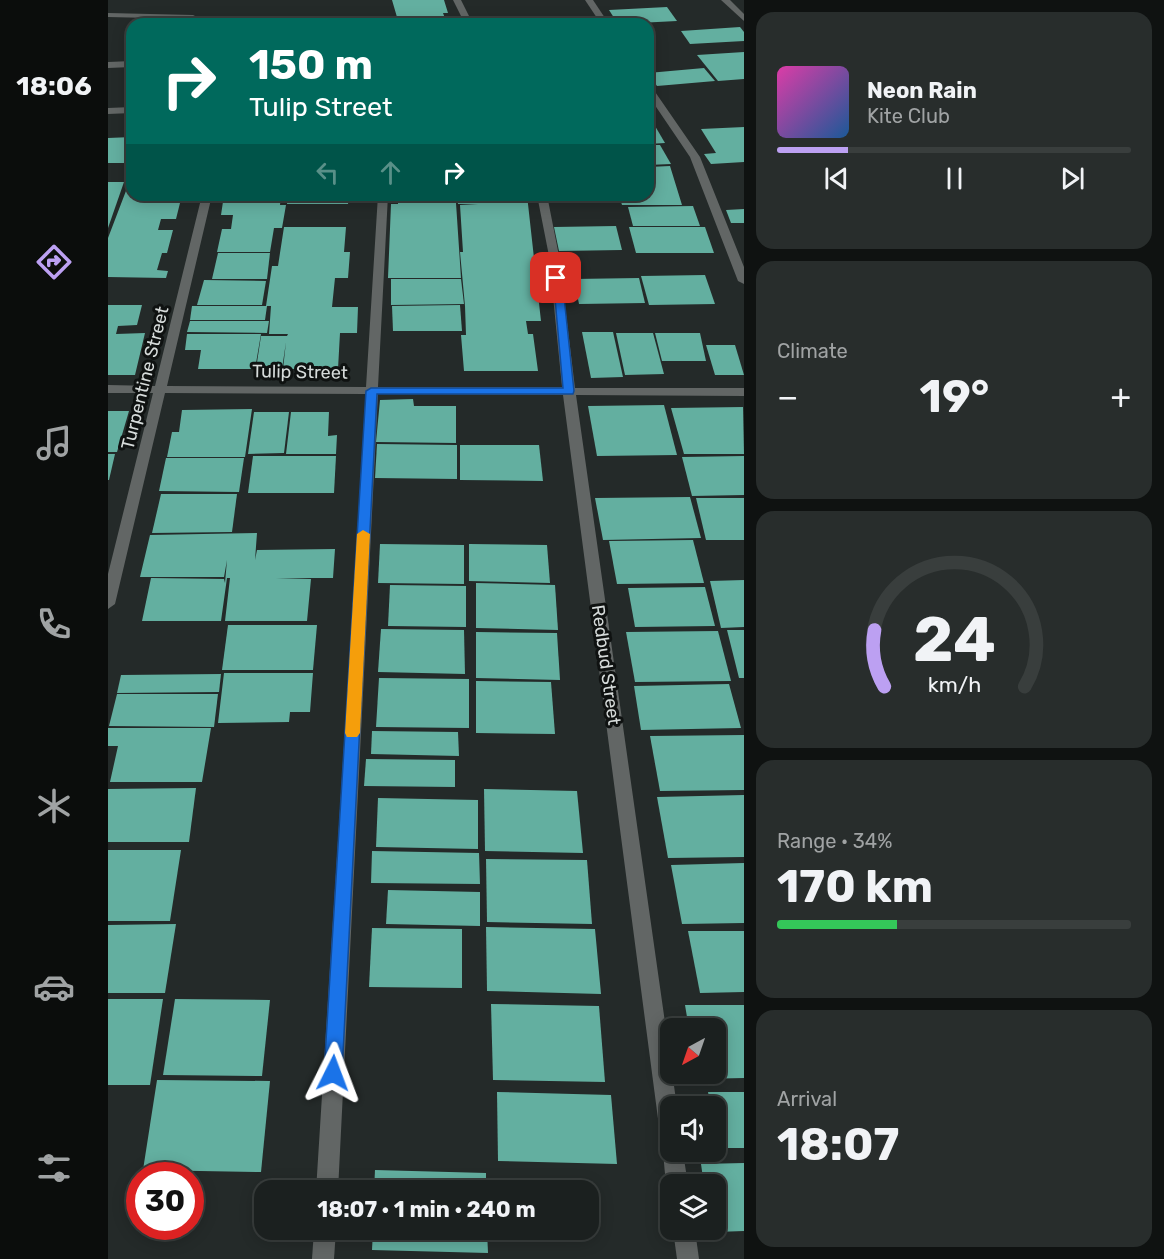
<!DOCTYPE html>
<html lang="en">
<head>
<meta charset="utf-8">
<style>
  :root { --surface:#1b201f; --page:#282d2c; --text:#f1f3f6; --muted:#a0a3a4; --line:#393e3d; --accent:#bca0f2 }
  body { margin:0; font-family:Rubik,sans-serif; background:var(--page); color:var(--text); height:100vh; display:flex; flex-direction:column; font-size:22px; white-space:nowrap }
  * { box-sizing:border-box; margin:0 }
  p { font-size:20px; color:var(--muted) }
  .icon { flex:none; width:33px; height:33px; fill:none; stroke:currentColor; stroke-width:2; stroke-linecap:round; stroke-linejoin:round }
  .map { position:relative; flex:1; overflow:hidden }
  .panel { display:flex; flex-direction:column; gap:12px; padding:12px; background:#0f1211; width:420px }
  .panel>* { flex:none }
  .guide { position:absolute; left:18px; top:18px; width:528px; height:183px; border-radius:18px; box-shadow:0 3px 15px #0003,0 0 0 2px var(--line); background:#00695c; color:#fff; overflow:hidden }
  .needle { width:39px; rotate:220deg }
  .controls { position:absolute; left:552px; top:1018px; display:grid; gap:12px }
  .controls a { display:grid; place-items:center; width:66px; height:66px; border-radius:12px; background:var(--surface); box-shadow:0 3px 15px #0003,0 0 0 2px var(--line); font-size:30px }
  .speed { position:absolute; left:18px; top:1162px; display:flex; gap:12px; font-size:30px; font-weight:700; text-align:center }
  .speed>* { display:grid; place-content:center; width:78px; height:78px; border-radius:50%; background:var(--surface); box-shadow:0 3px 15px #0003,0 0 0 2px var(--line); line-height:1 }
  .speed .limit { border:9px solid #d22; background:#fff; color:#111 }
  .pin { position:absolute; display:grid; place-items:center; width:51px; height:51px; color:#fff; margin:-26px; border-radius:12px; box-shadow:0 3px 9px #0006 }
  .me { position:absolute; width:66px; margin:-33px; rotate:3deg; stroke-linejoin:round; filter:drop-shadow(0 0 4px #0008) }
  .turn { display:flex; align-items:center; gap:21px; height:126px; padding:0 24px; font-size:27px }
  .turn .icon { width:78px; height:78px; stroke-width:2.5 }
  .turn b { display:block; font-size:42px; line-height:51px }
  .lanes { display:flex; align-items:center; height:57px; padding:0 24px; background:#0003; justify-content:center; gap:30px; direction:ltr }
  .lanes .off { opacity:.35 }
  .big { font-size:45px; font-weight:700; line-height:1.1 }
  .panel .widget { flex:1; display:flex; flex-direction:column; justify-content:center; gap:9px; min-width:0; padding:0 21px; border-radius:18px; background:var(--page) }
  .panel .dial { align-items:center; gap:0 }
  .dial svg { height:156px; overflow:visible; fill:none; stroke:var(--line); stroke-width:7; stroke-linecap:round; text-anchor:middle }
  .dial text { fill:var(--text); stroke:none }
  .song { display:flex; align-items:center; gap:18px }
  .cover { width:72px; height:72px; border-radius:9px; background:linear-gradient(135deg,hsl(320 70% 55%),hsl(210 70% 35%)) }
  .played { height:6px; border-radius:3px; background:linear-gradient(90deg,var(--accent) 20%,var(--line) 20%) }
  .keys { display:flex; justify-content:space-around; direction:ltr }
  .heat { display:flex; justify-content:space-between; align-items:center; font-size:33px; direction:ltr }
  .charge { height:9px; border-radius:4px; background:linear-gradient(90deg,#34c759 34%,var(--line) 0) }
  .trip { position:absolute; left:146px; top:1180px; width:345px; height:60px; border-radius:18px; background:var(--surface); box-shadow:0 3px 15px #0003,0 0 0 2px var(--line); font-weight:700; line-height:60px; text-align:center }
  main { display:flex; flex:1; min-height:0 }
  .tab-bar { display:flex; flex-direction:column; width:108px; justify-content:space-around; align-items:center; background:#0b0d0c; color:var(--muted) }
  .tab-bar .icon { width:42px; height:42px }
  .tab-bar .active { color:var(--accent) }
  .tab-bar b { font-size:27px; color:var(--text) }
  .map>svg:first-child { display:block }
  .building { fill:#63afa0 }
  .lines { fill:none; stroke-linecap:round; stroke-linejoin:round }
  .lane { fill:#626665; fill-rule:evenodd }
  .street { fill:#626665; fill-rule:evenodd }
  .route { fill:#1a73e8; stroke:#114b97; stroke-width:1.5 }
  .slow { fill:#f59e0b }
  .labels { text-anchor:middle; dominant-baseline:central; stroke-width:6; stroke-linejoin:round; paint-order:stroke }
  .street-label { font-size:18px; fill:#d6dbda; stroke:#0f1211 }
</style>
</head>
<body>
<main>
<nav class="tab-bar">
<b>18:06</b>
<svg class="icon active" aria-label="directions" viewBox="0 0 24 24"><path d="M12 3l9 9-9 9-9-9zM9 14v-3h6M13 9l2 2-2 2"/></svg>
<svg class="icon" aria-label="music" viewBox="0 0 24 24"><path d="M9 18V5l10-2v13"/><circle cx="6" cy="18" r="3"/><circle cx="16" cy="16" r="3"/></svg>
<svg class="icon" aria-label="phone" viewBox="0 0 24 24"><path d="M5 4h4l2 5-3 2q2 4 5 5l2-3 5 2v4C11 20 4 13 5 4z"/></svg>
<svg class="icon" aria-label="climate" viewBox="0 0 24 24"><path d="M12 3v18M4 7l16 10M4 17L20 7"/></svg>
<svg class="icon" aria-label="car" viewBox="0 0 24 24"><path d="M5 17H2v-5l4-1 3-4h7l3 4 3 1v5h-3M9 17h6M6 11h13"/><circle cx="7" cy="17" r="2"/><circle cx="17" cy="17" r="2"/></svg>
<svg class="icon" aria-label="filters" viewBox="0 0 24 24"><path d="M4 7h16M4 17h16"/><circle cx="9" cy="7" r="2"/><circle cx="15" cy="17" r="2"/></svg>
</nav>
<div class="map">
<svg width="636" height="1259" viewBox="0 0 636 1259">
  <rect width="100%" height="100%" fill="#242a29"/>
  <g class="building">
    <path d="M284 0H336L340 13H335L339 24H291Z"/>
    <path d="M559 7 569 21 510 24 501 10Z"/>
    <path d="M475 16 480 24H426L423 20Z"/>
    <path d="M632 27 636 32V41L582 44 573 31Z"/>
    <path d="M636 52V79L610 81 589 55Z"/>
    <path d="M596 68 607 81 549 86 540 73Z"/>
    <path d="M540 114 557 143 540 144Z"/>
    <path d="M636 127V162L603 164 596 154 608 153 593 129Z"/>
    <path d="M24 137V163H0V138Z"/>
    <path d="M540 145H552L563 164 540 165Z"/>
    <path d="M562 166 574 205H514L511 195H540V167Z"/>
    <path d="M24 167V195H74L68 219H53L50 230H65L59 253H54L49 270 60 271 58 278 0 277V238L21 183H17Z"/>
    <path d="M0 182H16L0 228Z"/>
    <path d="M116 195H173L172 205H178L174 228H166L162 252H109L114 229H123L125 215H113Z"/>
    <path d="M180 195H241L240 204H179Z"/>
    <path d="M290 195H345L346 203H348L353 278H280L283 204H290Z"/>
    <path d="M349 195H419L433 321H418L420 334H425L430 371H356L353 335H358L357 306 352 252H355L352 205 370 204H350Z"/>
    <path d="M585 206 592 226H525L520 207Z"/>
    <path d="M636 209V223H623L618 210Z"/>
    <path d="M508 226 514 250 451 251 446 227Z"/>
    <path d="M176 227H238L236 252H242L240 278H227L224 307H250L249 333H232L230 369H175L178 342 174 369H148L153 336H179L180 334H161L163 306H158L164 266H170Z"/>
    <path d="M521 227H597L606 253H528Z"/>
    <path d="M110 253H162L159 279H104Z"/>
    <path d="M597 275 607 304 541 305 533 276Z"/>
    <path d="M531 278 537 303 471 304 466 279Z"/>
    <path d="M283 279H353L356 304 283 305Z"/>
    <path d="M96 280 158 281 154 305H89Z"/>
    <path d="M0 305H34L29 325 10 326 8 334 37 333 27 375H0Z"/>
    <path d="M352 305 354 331H285L284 306Z"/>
    <path d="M84 306H159L157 320H82Z"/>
    <path d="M82 321H161L159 333 79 332Z"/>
    <path d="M474 332H505L515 377 483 378Z"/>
    <path d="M508 333H545L556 374 517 375Z"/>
    <path d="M547 333H592L598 361H554Z"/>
    <path d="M79 334H153L147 369H90L93 350H77Z"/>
    <path d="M598 345H627L636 375H607Z"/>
    <path d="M305 399 306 406H348V443L268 442 272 400Z"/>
    <path d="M556 405 569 455 489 456 480 406Z"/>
    <path d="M635 407 636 454H576L563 408Z"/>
    <path d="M144 409 137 457H59L64 432H71L74 410Z"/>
    <path d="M0 411H21L9 452H0Z"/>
    <path d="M146 412H181L176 453 140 454Z"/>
    <path d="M183 412H221L220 436 229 435 228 454H178Z"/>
    <path d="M269 444 349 445V479L267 478Z"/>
    <path d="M352 445H431L435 481 352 480Z"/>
    <path d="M0 454H7L1 480H0Z"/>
    <path d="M145 456H228L226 493H140Z"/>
    <path d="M636 456V495L584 496 574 457Z"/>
    <path d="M58 458H136L131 492 51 491Z"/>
    <path d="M53 494H129L124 532 44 533Z"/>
    <path d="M582 497 593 538 495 540 487 498Z"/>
    <path d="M588 498H636V540H598Z"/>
    <path d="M149 533 147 560 149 550 227 549 225 578H168L203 579 199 621H117L122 578H119L113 621H34L43 578 116 579 117 583 119 560 116 577H32L42 535Z"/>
    <path d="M585 540 596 583 509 584 501 541Z"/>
    <path d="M272 544 356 545V584L270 583Z"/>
    <path d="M361 544 439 545 442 583 361 581Z"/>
    <path d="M636 580V627L613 628 602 581Z"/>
    <path d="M368 583 447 585 450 630 368 628Z"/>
    <path d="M282 585 358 586V627L280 626Z"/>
    <path d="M597 587 607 626 527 627 520 588Z"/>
    <path d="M120 625H209L205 670H114Z"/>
    <path d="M273 629 356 630 357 674 270 672Z"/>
    <path d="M619 630H636V678H631Z"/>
    <path d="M610 631 623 681 527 682 518 632Z"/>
    <path d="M368 632 449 633 452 680 368 678Z"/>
    <path d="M116 673H205L202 712H182L181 722 110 723Z"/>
    <path d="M113 674 111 692 9 693 13 675Z"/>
    <path d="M271 678 361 679V728L268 727Z"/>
    <path d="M368 681 443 682 447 734 368 733Z"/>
    <path d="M621 684 633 728 533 730 526 686Z"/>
    <path d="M9 694H110L106 727 1 726Z"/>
    <path d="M0 728H103L94 782H2L10 746H0Z"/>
    <path d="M264 731 350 732 351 756 263 754Z"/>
    <path d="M636 735V790L552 791 542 736Z"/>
    <path d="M258 759 347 760V787L256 786Z"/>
    <path d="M88 788 81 842H0V789Z"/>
    <path d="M376 789 469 791 475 853 377 851Z"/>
    <path d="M636 795V857L560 858 549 797Z"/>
    <path d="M270 798 370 800V849L268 847Z"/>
    <path d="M0 850H73L62 921H0Z"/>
    <path d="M264 851 371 853 372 884 263 883Z"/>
    <path d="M378 859 479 860 484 924 379 922Z"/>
    <path d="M636 863V923L574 924 563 865Z"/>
    <path d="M280 890 372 892V926L278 924Z"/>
    <path d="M68 924 57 993H0V925Z"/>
    <path d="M378 927 487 929 493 994 379 991Z"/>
    <path d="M264 928 354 929V988L261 987Z"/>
    <path d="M580 931H636V992L592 993Z"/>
    <path d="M0 999H55L42 1085H0Z"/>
    <path d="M67 999 162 1000 154 1076 55 1075Z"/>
    <path d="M383 1004 491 1006 497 1082 385 1080Z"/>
    <path d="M577 1005H636V1078L590 1079 589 1074H608V1029H581Z"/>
    <path d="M49 1080 162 1081 153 1172 35 1170Z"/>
    <path d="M389 1092 503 1095 509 1164 390 1161Z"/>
    <path d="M600 1092H636V1148H611L608 1129V1107H603Z"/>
    <path d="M636 1163V1231L608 1232V1185H596L593 1164Z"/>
    <path d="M267 1170 378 1173V1191H266Z"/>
    <path d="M265 1230H379L380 1253 264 1250Z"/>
  </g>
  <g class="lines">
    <path class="lane" d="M0 13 85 15 89 17 85 19 0 17Z"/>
    <g class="street">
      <path d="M345 0H353L365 24H357Z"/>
      <path d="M477 0H485L501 24H493Z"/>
      <path d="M613 0H622L636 14V21Z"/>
      <path d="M24 61V67L0 68V62Z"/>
      <path d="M540 85 543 86 592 157 636 267V284L630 281 582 157 540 95Z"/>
      <path d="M24 107V113L0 114V108Z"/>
      <path d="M94 195H104L59 386 258 387 270 195H280L270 387H454L441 256 429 195H439L451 256 467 388H636V396L468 395 569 1107H562V1152H575L580 1185H562V1193L558 1185 555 1152 561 1144 555 1141 552 1134 455 395 270 394 230 1191H208L258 394 57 393 7 604 0 609V574L45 393H0V385L47 386Z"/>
      <path d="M206 1230H228L226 1259H204Z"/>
      <path d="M565 1230H587L591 1259H569Z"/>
    </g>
  </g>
  <path class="route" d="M445 276 454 278 466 391 465 394H269L234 1073 232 1079 225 1082 219 1079 216 1073 258 391 263 388H455Z"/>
  <path class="slow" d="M255 530 262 534 252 733 249 737H239L237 733 249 534Z"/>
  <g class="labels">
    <g class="street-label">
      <text transform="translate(192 372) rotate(1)">Tulip Street</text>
      <text transform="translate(37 378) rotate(-76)">Turpentine Street</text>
      <text transform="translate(498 665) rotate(82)">Redbud Street</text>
    </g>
  </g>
</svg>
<div class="controls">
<a><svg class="needle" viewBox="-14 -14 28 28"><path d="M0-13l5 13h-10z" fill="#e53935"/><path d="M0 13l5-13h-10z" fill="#a0a3a4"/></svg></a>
<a><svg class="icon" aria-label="sound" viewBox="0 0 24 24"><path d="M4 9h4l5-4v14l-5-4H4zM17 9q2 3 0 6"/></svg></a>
<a><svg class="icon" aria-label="layers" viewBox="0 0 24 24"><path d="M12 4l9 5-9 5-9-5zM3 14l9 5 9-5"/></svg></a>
</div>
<div class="speed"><div class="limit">30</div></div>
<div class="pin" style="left:448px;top:278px;background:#d93025"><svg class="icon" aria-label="arrive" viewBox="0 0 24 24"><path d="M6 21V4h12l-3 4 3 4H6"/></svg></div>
<svg class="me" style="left:225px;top:1073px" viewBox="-20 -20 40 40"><path d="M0-17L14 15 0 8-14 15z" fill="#1a73e8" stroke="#fff" stroke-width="4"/></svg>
<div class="trip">18:07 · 1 min · 240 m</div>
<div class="guide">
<div class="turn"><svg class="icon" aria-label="right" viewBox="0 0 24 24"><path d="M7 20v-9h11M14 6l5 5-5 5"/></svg><div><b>150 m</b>Tulip Street</div></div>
<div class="lanes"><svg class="icon off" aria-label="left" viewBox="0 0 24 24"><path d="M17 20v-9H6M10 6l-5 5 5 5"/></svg><svg class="icon off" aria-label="ahead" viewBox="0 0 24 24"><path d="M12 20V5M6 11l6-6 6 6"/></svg><svg class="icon" aria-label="right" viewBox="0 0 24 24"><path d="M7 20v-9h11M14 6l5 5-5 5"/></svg></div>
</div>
</div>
<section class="panel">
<div class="widget">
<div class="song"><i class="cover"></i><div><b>Neon Rain</b><p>Kite Club</p></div></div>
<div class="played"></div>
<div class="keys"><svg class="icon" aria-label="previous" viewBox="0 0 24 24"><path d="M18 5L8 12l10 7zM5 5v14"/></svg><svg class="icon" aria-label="pause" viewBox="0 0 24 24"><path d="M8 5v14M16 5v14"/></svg><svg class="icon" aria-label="next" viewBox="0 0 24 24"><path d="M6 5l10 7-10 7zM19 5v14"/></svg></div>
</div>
<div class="widget"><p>Climate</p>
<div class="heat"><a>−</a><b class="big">19°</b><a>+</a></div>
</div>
<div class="widget dial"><svg viewBox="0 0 100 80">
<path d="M14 69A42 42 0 1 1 86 69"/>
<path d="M14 69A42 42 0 0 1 9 40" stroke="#bca0f2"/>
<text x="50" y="56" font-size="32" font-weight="700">24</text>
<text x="50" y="72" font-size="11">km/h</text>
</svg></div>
<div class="widget"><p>Range · 34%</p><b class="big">170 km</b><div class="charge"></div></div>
<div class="widget"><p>Arrival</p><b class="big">18:07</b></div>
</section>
</main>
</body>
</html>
